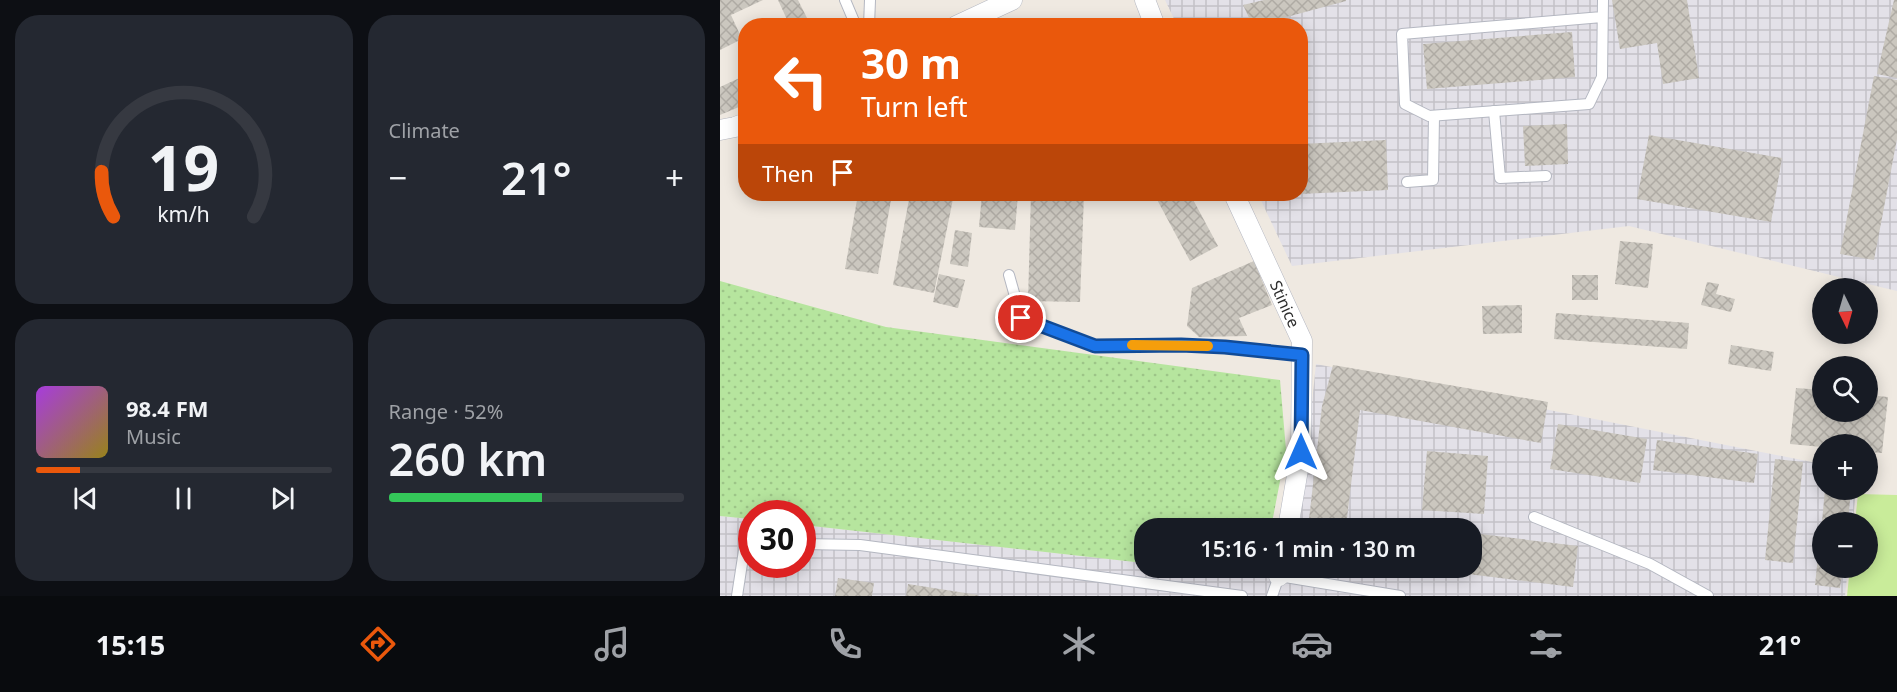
<!DOCTYPE html>
<html lang="en">
<head>
<meta charset="utf-8">
<style>
  :root { --surface:#171b24; --page:#242831; --text:#f1f3f6; --muted:#9ea1a6; --line:#363941; --accent:#ea580c }
  body { margin:0; font-family:"Noto Sans",sans-serif; background:var(--page); color:var(--text); height:100vh; display:flex; flex-direction:column; font-size:22px; white-space:nowrap }
  * { box-sizing:border-box; margin:0 }
  p { font-size:20px; color:var(--muted) }
  .icon { flex:none; width:33px; height:33px; fill:none; stroke:currentColor; stroke-width:2; stroke-linecap:round; stroke-linejoin:round }
  .map { position:relative; flex:1; overflow:hidden }
  .sheet { display:flex; flex-direction:column; gap:15px; padding:15px; background:#0d0f14; width:720px }
  .sheet>* { flex:none }
  .guide { position:absolute; left:18px; top:18px; width:570px; height:183px; border-radius:24px; box-shadow:0 3px 15px #0003; background:#ea580c; color:#fff; overflow:hidden }
  .needle { width:39px; rotate:175deg }
  .tools { position:absolute; left:1092px; top:278px; display:grid; gap:12px }
  .tools a { display:grid; place-items:center; width:66px; height:66px; border-radius:50%; background:var(--surface); box-shadow:0 3px 15px #0003; font-size:30px }
  .speed { position:absolute; left:18px; top:500px; display:flex; gap:12px; font-size:30px; font-weight:700; text-align:center }
  .speed>* { display:grid; place-content:center; width:78px; height:78px; border-radius:50%; background:var(--surface); box-shadow:0 3px 15px #0003; line-height:1 }
  .speed .limit { border:9px solid #d22; background:#fff; color:#111 }
  .pin { position:absolute; display:grid; place-items:center; width:51px; height:51px; color:#fff; margin:-26px; border:3px solid #fff; border-radius:50%; box-shadow:0 2px 6px #0007 }
  .me { position:absolute; width:66px; margin:-33px; rotate:0deg; stroke-linejoin:round; filter:drop-shadow(0 0 4px #0008) }
  .turn { display:flex; align-items:center; gap:21px; height:126px; padding:0 24px; font-size:27px }
  .turn .icon { width:78px; height:78px; stroke-width:2.5 }
  .turn b { display:block; font-size:42px; line-height:51px }
  .then { display:flex; align-items:center; height:57px; padding:0 24px; background:#0003; gap:12px; font-size:22px }
  .big { font-size:45px; font-weight:600; line-height:1.1 }
  .sheet .widget { flex:1; display:flex; flex-direction:column; justify-content:center; gap:9px; min-width:0; padding:0 21px; border-radius:24px; background:var(--page) }
  .sheet .dial { align-items:center; gap:0 }
  .dial svg { height:156px; overflow:visible; fill:none; stroke:var(--line); stroke-width:7; stroke-linecap:round; text-anchor:middle }
  .dial text { fill:var(--text); stroke:none }
  .song { display:flex; align-items:center; gap:18px }
  .cover { width:72px; height:72px; border-radius:9px; background:linear-gradient(135deg,hsl(280 70% 55%),hsl(50 70% 35%)) }
  .played { height:6px; border-radius:3px; background:linear-gradient(90deg,var(--accent) 15%,var(--line) 15%) }
  .keys { display:flex; justify-content:space-around; direction:ltr }
  .heat { display:flex; justify-content:space-between; align-items:center; font-size:33px; direction:ltr }
  .charge { height:9px; border-radius:4px; background:linear-gradient(90deg,#34c759 52%,var(--line) 0) }
  .sheet .tiles { flex:1; display:grid; gap:15px; grid-template-columns:repeat(2,1fr) }
  .trip { position:absolute; left:414px; top:518px; width:348px; height:60px; border-radius:24px; background:var(--surface); box-shadow:0 3px 15px #0003; font-weight:600; line-height:60px; text-align:center }
  .tab-bar { display:flex; height:96px; justify-content:space-around; align-items:center; background:#090b0e; color:var(--muted) }
  .tab-bar .icon { width:42px; height:42px }
  .tab-bar .on { color:var(--accent) }
  .tab-bar b { font-size:27px; color:var(--text) }
  main { display:flex; flex:1; min-height:0 }
  .map>svg:first-child { display:block }
  .industrial { fill:url(#industrial-grid) }
  .grass { fill:url(#grass-dots) }
  .pitch { fill:#c9ec9a }
  .building { fill:url(#building-cross-hatch) }
  .lines { fill:none; stroke-linecap:round; stroke-linejoin:round }
  .lane-casing { stroke:#b4b7c1; stroke-width:12 }
  .street-casing { stroke:#b4b7c1; stroke-width:21 }
  .lane { stroke:#fff; stroke-width:10 }
  .street { stroke:#fff; stroke-width:20 }
  .route-casing { stroke:#114b97; stroke-width:15 }
  .route { stroke:#1a73e8; stroke-width:10 }
  .slow { stroke:#f59e0b; stroke-width:10 }
  .labels { text-anchor:middle; dominant-baseline:central; stroke-width:5; stroke-linejoin:round; paint-order:stroke }
  .street-label { font-size:16px; fill:#2e2e2e; stroke:#fff }
</style>
</head>
<body>
<main>
<section class="sheet">
<div class="tiles">
<div class="widget dial"><svg viewBox="0 0 100 80">
<path d="M14 69A42 42 0 1 1 86 69"/>
<path d="M14 69A42 42 0 0 1 8 46" stroke="#ea580c"/>
<text x="50" y="56" font-size="32" font-weight="700">19</text>
<text x="50" y="72" font-size="11">km/h</text>
</svg></div>
<div class="widget"><p>Climate</p>
<div class="heat"><a>−</a><b class="big">21°</b><a>+</a></div>
</div>
<div class="widget">
<div class="song"><i class="cover"></i><div><b>98.4 FM</b><p>Music</p></div></div>
<div class="played"></div>
<div class="keys"><svg class="icon" aria-label="previous" viewBox="0 0 24 24"><path d="M18 5L8 12l10 7zM5 5v14"/></svg><svg class="icon" aria-label="pause" viewBox="0 0 24 24"><path d="M8 5v14M16 5v14"/></svg><svg class="icon" aria-label="next" viewBox="0 0 24 24"><path d="M6 5l10 7-10 7zM19 5v14"/></svg></div>
</div>
<div class="widget"><p>Range · 52%</p><b class="big">260 km</b><div class="charge"></div></div>
</div>
</section>
<div class="map">
<svg width="1177" height="596" viewBox="0 0 1177 596">
  <defs>
    <pattern id="industrial-grid" width="8" height="8" patternUnits="userSpaceOnUse" patternTransform="scale(1.5)"><rect width="8" height="8" fill="#e3e1e8"/><path d="M0 4h8M4 0v8" fill="none" stroke="#c3c1c7"/></pattern>
    <pattern id="grass-dots" width="8" height="8" patternUnits="userSpaceOnUse" patternTransform="scale(1.5)"><rect width="8" height="8" fill="#b6e59e"/><path d="M2 2h.1M6 6h.1" fill="none" stroke="#9dc588" stroke-width="1.8" stroke-linecap="round"/></pattern>
    <pattern id="building-cross-hatch" width="8" height="8" patternUnits="userSpaceOnUse" patternTransform="scale(1.5)"><rect width="8" height="8" fill="#cbc7bf"/><path d="M0 0l8 8M0 8l8-8" fill="none" stroke="#afaba4"/></pattern>
  </defs>
  <rect width="100%" height="100%" fill="#efe9e1"/>
  <g class="industrial">
    <path d="M445 0H1177V291L909 226 572 266 538 194H580V26L457 25Z"/>
    <path d="M596 364 1102 464V489H1136L1133 522H1102V567H1128L1125 596H0V516L31 519 32 564H82L83 525 424 563V567H461L542 576 566 567H752V528H579Z"/>
  </g>
  <g class="grass">
    <path d="M0 281 166 327 560 380 566 450 551 528H424V563L83 525 82 513H32L31 519 0 516Z"/>
    <path d="M461 567H544L542 576Z"/>
  </g>
  <path class="pitch" d="M1138 494 1177 495V596H1127L1130 567H1148V522H1135Z"/>
  <g class="building">
    <path d="M0 0H43L11 15 22 39 0 50Z"/>
    <path d="M58 0H78L91 26H70Z"/>
    <path d="M544 0H626V1L533 26 523 5Z"/>
    <path d="M892 0H967L979 78 943 84 937 43 900 49Z"/>
    <path d="M1174 0H1177V78L1157 74Z"/>
    <path d="M852 32 855 77 707 89 703 44Z"/>
    <path d="M26 75V104L0 115V87Z"/>
    <path d="M1154 76 1177 80V139L1154 260 1120 254Z"/>
    <path d="M847 124 848 164 805 166 803 126Z"/>
    <path d="M929 135 1062 158 1051 222 917 199Z"/>
    <path d="M666 140 668 190 580 194V144Z"/>
    <path d="M138 194H172L158 274 125 269Z"/>
    <path d="M190 194H234L214 293 173 285Z"/>
    <path d="M262 194H298L295 230 259 227Z"/>
    <path d="M311 194H364L360 302 308 301Z"/>
    <path d="M434 194H470L498 246 470 261Z"/>
    <path d="M235 230 252 233 248 267 230 264Z"/>
    <path d="M900 241 933 244 928 288 895 284Z"/>
    <path d="M534 261 552 305 519 318 527 336 479 337 467 326 472 288Z"/>
    <path d="M219 274 245 280 238 308 213 302Z"/>
    <rect x="852" y="275" width="26" height="25"/>
    <path d="M987 282 999 284 996 294 1015 299 1011 312 981 305Z"/>
    <path d="M802 305V333L763 334 762 306Z"/>
    <path d="M836 313 969 323 967 349 834 339Z"/>
    <path d="M1011 345 1054 352 1051 371 1008 364Z"/>
    <path d="M613 365 828 402 821 443 640 410 627 518 698 527V528H588L602 406Z"/>
    <path d="M1076 388 1102 390V411H1148V395L1168 397 1162 453 1148 452V444H1102V447L1070 444Z"/>
    <path d="M838 424 927 439 920 483 830 469Z"/>
    <path d="M937 440 1038 454 1034 483 933 470Z"/>
    <path d="M707 451 768 456 764 514 702 510Z"/>
    <path d="M1055 459 1083 462 1073 563 1045 560Z"/>
    <path d="M1105 489H1131L1128 522H1102Z"/>
    <path d="M1101 528H1102V567H1123L1120 588 1095 585Z"/>
    <path d="M752 533 858 546 853 587 700 568V567H752Z"/>
    <path d="M118 578 154 583 152 596H115Z"/>
    <path d="M188 584 258 595V596H186Z"/>
  </g>
  <g class="lines">
    <g class="lane-casing">
      <g id="lane">
        <path d="M125 0 136 26"/>
        <path d="M882 17 682 34 685 104 709 116 869 104 882 77 883 0"/>
        <path d="M149 26 150 0"/>
        <path d="M774 111 780 178 826 176"/>
        <path d="M687 182 713 180 714 116"/>
        <path d="M289 275 301 318 375 346 461 345 505 347 582 355"/>
        <path d="M814 517 930 564 988 596"/>
        <path d="M82 544 140 545 522 596"/>
        <path d="M17 596 25 544H32"/>
        <path d="M552 596 559 576 680 596"/>
      </g>
    </g>
    <g class="street-casing">
      <g id="street">
        <path d="M425 0 435 26"/>
        <path d="M236 26 292 0"/>
        <path d="M0 130 15 127 26 123"/>
        <path d="M514 194 582 341 581 452 568 528"/>
        <path d="M559 576 561 567"/>
      </g>
    </g>
    <use href="#lane" class="lane"/>
    <use href="#street" class="street"/>
  </g>
  <g class="lines">
    <g class="route-casing">
      <path id="route" d="M301 318 375 346 461 345 505 347 582 355 581 452"/>
    </g>
    <use href="#route" class="route"/>
    <path class="slow" d="M412 345 488 346"/>
  </g>
  <g class="labels">
    <g class="street-label">
      <text transform="translate(565 304) rotate(66)">Stinice</text>
    </g>
  </g>
</svg>
<div class="tools">
<a><svg class="needle" viewBox="-14 -14 28 28"><path d="M0-13l5 13h-10z" fill="#e53935"/><path d="M0 13l5-13h-10z" fill="#9ea1a6"/></svg></a>
<a><svg class="icon" aria-label="search" viewBox="0 0 24 24"><circle cx="10" cy="10" r="6"/><path d="M15 15l6 6"/></svg></a>
<a>+</a>
<a>−</a>
</div>
<div class="speed"><div class="limit">30</div></div>
<div class="pin" style="left:301px;top:318px;background:#d93025"><svg class="icon" aria-label="arrive" viewBox="0 0 24 24"><path d="M6 21V4h12l-3 4 3 4H6"/></svg></div>
<svg class="me" style="left:581px;top:452px" viewBox="-20 -20 40 40"><path d="M0-17L14 15 0 8-14 15z" fill="#1a73e8" stroke="#fff" stroke-width="4"/></svg>
<div class="trip">15:16 · 1 min · 130 m</div>
<div class="guide">
<div class="turn"><svg class="icon" aria-label="left" viewBox="0 0 24 24"><path d="M17 20v-9H6M10 6l-5 5 5 5"/></svg><div><b>30 m</b>Turn left</div></div>
<div class="then">Then<svg class="icon" aria-label="arrive" viewBox="0 0 24 24"><path d="M6 21V4h12l-3 4 3 4H6"/></svg></div>
</div>
</div>
</main>
<nav class="tab-bar">
<b>15:15</b>
<svg class="icon on" aria-label="directions" viewBox="0 0 24 24"><path d="M12 3l9 9-9 9-9-9zM9 14v-3h6M13 9l2 2-2 2"/></svg>
<svg class="icon" aria-label="music" viewBox="0 0 24 24"><path d="M9 18V5l10-2v13"/><circle cx="6" cy="18" r="3"/><circle cx="16" cy="16" r="3"/></svg>
<svg class="icon" aria-label="phone" viewBox="0 0 24 24"><path d="M5 4h4l2 5-3 2q2 4 5 5l2-3 5 2v4C11 20 4 13 5 4z"/></svg>
<svg class="icon" aria-label="climate" viewBox="0 0 24 24"><path d="M12 3v18M4 7l16 10M4 17L20 7"/></svg>
<svg class="icon" aria-label="car" viewBox="0 0 24 24"><path d="M5 17H2v-5l4-1 3-4h7l3 4 3 1v5h-3M9 17h6M6 11h13"/><circle cx="7" cy="17" r="2"/><circle cx="17" cy="17" r="2"/></svg>
<svg class="icon" aria-label="filters" viewBox="0 0 24 24"><path d="M4 7h16M4 17h16"/><circle cx="9" cy="7" r="2"/><circle cx="15" cy="17" r="2"/></svg>
<b>21°</b>
</nav>
</body>
</html>
